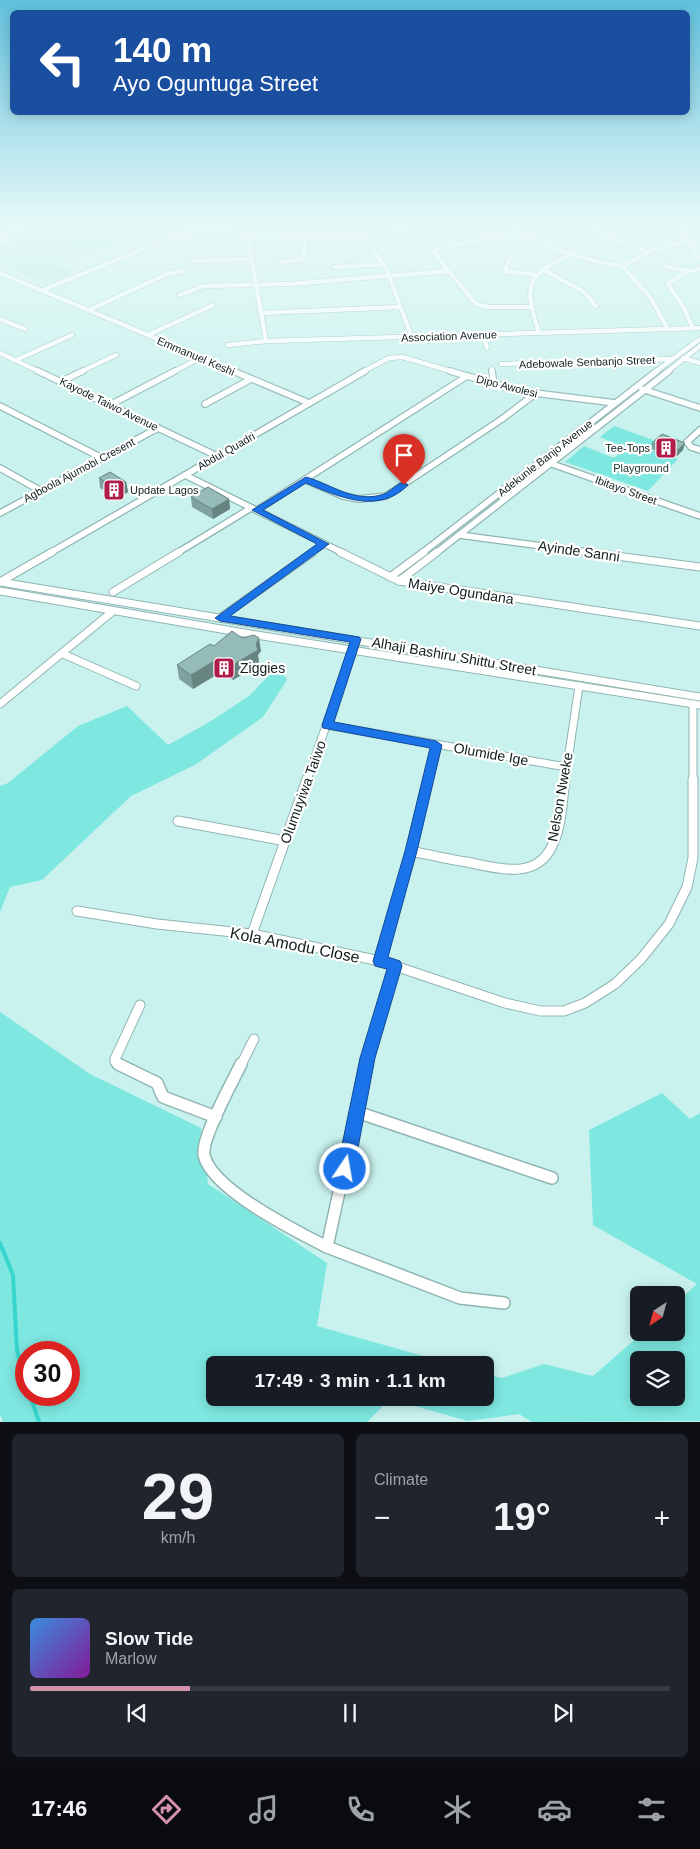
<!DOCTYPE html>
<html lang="en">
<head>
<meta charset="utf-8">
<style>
  :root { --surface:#171b24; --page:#20242c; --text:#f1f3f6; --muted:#9ea1a6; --line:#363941; --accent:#d392a9 }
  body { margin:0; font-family:Helvetica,sans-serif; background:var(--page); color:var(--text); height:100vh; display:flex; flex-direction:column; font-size:19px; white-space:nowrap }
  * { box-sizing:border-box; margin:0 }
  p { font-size:16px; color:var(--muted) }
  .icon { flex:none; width:28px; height:28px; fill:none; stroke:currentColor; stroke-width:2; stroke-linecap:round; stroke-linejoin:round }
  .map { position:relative; height:1422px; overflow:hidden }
  .side { display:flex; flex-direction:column; gap:12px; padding:12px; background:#0d0f14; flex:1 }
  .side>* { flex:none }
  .guide { position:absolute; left:10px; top:10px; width:680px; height:105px; border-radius:8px; box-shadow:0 2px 12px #0003; background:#1a4fa0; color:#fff; overflow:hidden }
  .needle { width:32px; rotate:216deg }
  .controls { position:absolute; left:630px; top:1286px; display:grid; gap:10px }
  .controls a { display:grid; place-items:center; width:55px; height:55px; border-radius:8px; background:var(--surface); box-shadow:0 2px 12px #0003; font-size:25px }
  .speed { position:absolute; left:15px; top:1341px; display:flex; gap:10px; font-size:25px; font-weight:700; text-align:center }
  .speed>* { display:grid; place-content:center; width:65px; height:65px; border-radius:50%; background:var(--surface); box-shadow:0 2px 12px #0003; line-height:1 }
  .speed .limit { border:8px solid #d22; background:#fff; color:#111 }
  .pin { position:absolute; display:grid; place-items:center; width:42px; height:42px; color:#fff; margin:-51px -21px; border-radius:50% 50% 50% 0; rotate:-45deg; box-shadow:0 0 5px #0007 }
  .pin .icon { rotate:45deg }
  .me { position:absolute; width:55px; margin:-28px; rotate:12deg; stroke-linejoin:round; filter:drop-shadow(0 0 4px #0008) }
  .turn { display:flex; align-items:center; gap:18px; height:105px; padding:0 20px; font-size:22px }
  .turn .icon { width:65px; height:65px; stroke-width:2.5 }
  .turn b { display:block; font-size:35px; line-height:42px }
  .big { font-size:38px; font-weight:700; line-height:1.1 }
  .side .tile { flex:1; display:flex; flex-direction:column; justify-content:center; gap:8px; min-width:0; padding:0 18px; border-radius:8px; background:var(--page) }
  .side .dial { align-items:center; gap:0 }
  .dial b { font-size:65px; line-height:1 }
  .song { display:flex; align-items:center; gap:15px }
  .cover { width:60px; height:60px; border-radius:8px; background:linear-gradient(135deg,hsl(210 70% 55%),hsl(290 70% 35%)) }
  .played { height:5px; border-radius:2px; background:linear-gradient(90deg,var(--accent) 25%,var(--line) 25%) }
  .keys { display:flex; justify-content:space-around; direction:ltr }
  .heat { display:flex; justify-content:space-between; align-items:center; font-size:28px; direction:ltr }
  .side .tiles { flex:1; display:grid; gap:12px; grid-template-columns:1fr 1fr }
  .tile:last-child { grid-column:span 2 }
  .trip { position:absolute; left:206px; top:1356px; width:288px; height:50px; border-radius:8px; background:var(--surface); box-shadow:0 2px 12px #0003; font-weight:700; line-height:50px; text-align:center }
  .tab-bar { display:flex; height:80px; justify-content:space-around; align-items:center; background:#090b0e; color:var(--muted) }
  .tab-bar .icon { width:35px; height:35px }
  .tab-bar .on { color:var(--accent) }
  .tab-bar b { font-size:22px; color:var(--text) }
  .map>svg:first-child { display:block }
  .built { fill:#b5e6e2 }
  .green { fill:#7ee7e0; fill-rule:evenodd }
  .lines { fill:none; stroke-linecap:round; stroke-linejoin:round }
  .stream { stroke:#36d5cd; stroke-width:4 }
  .street-far4-casing { stroke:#8fb5b2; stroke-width:5.5 }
  .street-far3-casing { stroke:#8fb5b2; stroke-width:8 }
  .street-far2-casing { stroke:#8fb5b2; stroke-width:9 }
  .street-far1-casing { stroke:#8fb5b2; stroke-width:11 }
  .street-casing { stroke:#8fb5b2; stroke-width:14 }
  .street-far4 { stroke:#fff; stroke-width:4.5 }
  .street-far3 { stroke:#fff; stroke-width:5.5 }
  .street-far2 { stroke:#fff; stroke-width:7 }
  .street-far1 { stroke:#fff; stroke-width:9 }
  .street { stroke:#fff; stroke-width:11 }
  .wall { fill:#80a29e }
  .shaded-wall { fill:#688481 }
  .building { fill:#95bcb8; stroke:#688481 }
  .route { fill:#1a73e8; stroke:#114b97 }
  .labels { text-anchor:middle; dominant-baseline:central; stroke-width:4.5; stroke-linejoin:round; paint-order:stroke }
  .far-street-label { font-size:11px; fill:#0f1f1e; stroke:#fff }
  .far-poi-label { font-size:11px; fill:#0f1f1e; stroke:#fff; text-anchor:end }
  .far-park-label { font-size:11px; fill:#1d3634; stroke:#fff }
  .street-label { font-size:14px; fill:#0f1f1e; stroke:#fff }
  .poi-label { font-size:14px; fill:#0f1f1e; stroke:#fff; text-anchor:start }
  .near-street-label { font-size:16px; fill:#0f1f1e; stroke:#fff }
</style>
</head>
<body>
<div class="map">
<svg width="700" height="1422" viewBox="0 0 700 1422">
  <rect width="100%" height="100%" fill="#c9f2ee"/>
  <path class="built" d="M53 227H128L143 233 58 266 73 272 45 283 0 264V246Z"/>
  <g class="green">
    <path d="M64 227H127L143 233 100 249 86 244 77 247 58 239 68 235 81 240 77 242 83 240 58 230Z"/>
    <path d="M614 426 656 441 648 449 678 459 648 491 565 462 584 446 614 458 621 452 614 449 618 445 600 437Z"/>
    <path d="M278 666 287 680 263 717 195 765 131 796 42 880 10 887 0 912V786L8 783 78 726 127 706 168 745 211 721 249 696Z"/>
    <path d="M0 1012 90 1074 201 1128 208 1184 327 1263 317 1326 455 1365H215V1398H485V1374L502 1378 544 1364 593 1376 642 1333 676 1332V1303L697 1284 593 1225 589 1130 662 1093 690 1119 700 1113V1421L532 1422 519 1414 468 1421 390 1399 367 1422H3L0 1414ZM26 1352H69V1395H26ZM639 1360H676V1398H639Z"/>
  </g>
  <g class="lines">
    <g class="stream">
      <path d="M0 1243 13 1275 17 1351 26 1382"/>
      <path d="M30 1395 39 1422"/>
    </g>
    <g class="street-far4-casing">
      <g id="street-far4">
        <path d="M507 227C542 245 583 261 622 266"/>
        <path d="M587 227 649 253"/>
        <path d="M679 227 700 259"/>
        <path d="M391 230H407L415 227"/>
        <path d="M188 231 367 238 388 273 412 338"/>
        <path d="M516 233 439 248 433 252 476 304 488 307H530"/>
        <path d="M247 234 266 341"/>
        <path d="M178 235 195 243"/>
        <path d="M0 237 28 227"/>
        <path d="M301 237 306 227"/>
        <path d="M511 254 505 271 535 275"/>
        <path d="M192 261 250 259"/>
        <path d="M282 262 303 259 306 238"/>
        <path d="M664 266 688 271"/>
        <path d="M334 267 384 264"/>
        <path d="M542 269 584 292 596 306"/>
        <path d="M0 273 236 372"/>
        <path d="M43 290 192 229"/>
        <path d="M179 295 204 286 290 284 449 271"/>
        <path d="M89 310 167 274 182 271"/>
        <path d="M260 313 400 307"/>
        <path d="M0 319 25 329"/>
        <path d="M693 328 684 308 668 284 688 271 700 269"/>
        <path d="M668 329 650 297 622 266 656 249 692 239"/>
        <path d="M539 333C523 283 526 275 574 253"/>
        <path d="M148 335 213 305"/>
        <path d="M483 335 487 348"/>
        <path d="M228 345 266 341 700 328"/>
        <path d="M0 353 40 372"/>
        <path d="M683 358 700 363"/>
        <path d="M16 360 72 335"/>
        <path d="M501 364 673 359"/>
        <path d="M492 369V372"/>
        <path d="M80 372 116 355"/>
        <path d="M173 372 200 358"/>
        <path d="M362 372 389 358 402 357 454 372"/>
        <path d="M655 372 700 339"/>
        <path d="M667 372 700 346"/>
      </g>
    </g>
    <g class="street-far3-casing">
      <g id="street-far3">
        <path d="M38 371 217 456"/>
        <path d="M233 371 309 403"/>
        <path d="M450 371 519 391 615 403"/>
        <path d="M492 371 494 384"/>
        <path d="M62 381 83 371"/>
        <path d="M642 389 700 408"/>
        <path d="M205 404 251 379"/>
        <path d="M110 405 175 371"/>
        <path d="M0 406 102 458"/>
        <path d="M700 430 687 442 691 447 700 450"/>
        <path d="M552 464 700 516"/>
        <path d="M0 468 41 491"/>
        <path d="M185 475 343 553"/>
        <path d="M306 480 343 496 359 499 386 496 502 419 535 394"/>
        <path d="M257 510 467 376"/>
        <path d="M0 513 158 428"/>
        <path d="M459 535 595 553"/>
        <path d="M50 553 365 371"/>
        <path d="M177 553 251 508"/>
        <path d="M311 553 324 544"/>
        <path d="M422 553 657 371"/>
        <path d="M436 553 669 371"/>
      </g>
    </g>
    <g class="street-far2-casing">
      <g id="street-far2">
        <path d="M340 552 399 581 700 626"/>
        <path d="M586 552 700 567"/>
        <path d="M390 577 424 552"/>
        <path d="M399 581 437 552"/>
        <path d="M0 582 700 697"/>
        <path d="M0 582 52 552"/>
        <path d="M0 591 250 634 700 705"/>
        <path d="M113 592 179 552"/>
        <path d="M220 618 313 552"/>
        <path d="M63 654 136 686"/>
        <path d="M0 704 113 611"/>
        <path d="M693 704V780"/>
        <path d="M327 725 566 767"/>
        <path d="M307 780 354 646"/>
        <path d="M428 780 436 745"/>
        <path d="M565 780 579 686"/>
      </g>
    </g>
    <g class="street-far1-casing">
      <g id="street-far1">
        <path d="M178 821 286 841"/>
        <path d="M411 851C430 855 448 859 467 862 496 868 536 881 552 846 562 826 562 801 565 779"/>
        <path d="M77 911 157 924 252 934 380 961 505 1003 540 1011H564L585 1003 615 984 641 959 669 924 687 887 693 858V779"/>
        <path d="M252 934 307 779"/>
        <path d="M380 961 411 851 428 779"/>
        <path d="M121 1065 115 1062V1059L140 1005"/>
        <path d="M241 1065 254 1039"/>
        <path d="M367 1065 395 966"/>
      </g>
    </g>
    <g class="street-casing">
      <g id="street">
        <path d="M118 1064 157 1083 163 1097 216 1117"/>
        <path d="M241 1064C233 1081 201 1138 204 1155 211 1189 297 1232 327 1247"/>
        <path d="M367 1064 327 1247 460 1298 504 1303"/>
        <path d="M357 1112 552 1178"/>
      </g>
    </g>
    <use href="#street-far4" class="street-far4"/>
    <use href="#street-far3" class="street-far3"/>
    <use href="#street-far2" class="street-far2"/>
    <use href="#street-far1" class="street-far1"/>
    <use href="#street" class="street"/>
  </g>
  <g class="wall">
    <path d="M652 443 683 450 677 456H669L651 449Z"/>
    <path d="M99 478 126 482 128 492 118 498 100 488Z"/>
    <path d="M191 497 229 499 230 509 213 519 192 507Z"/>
    <path d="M242 638 261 651 258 655 259 664 233 680 221 672 193 689 179 679 177 665 214 646Z"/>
  </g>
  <g class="shaded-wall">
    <path d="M685 443 683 450 677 456 678 450Z"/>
    <path d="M126 482 128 492 118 498 116 488Z"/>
    <path d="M229 499 230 509 213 519 212 509Z"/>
    <path d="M259 638 261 651 258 655 259 664 233 680 231 666 256 644Z"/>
    <path d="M219 658 221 672 193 689 191 675Z"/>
  </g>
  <g class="building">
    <path d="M662 434 685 443 678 450 671 449 652 443Z"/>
    <path d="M110 472 126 482 116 488 99 478Z"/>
    <path d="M208 487 229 499 212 509 191 497Z"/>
    <path d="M232 631 242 638 254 635 259 638 256 644 258 650 231 666 219 658 191 675 177 665 210 644 214 646Z"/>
  </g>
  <linearGradient id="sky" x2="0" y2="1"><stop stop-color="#61c1dd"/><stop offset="0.53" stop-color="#e7f9f7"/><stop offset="1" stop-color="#e7f9f7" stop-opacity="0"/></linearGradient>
  <rect width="700" height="426" fill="url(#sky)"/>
  <path class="route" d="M306 477C331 484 355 504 384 494 391 491 396 484 404 482L408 485C379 515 339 497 306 483L263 510 329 544 230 616 359 637 361 639 334 722 436 741 442 745 417 851 388 957 400 961 402 966 375 1058 354 1169 351 1174 345 1177 340 1174 337 1169 360 1058 387 969 375 966 373 961 405 851 430 748 323 728 322 725 350 642 220 621 215 618 317 544 252 510Z"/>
  <defs>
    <g id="building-square" transform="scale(1.125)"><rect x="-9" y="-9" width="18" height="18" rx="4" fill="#af1c4a" stroke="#fff"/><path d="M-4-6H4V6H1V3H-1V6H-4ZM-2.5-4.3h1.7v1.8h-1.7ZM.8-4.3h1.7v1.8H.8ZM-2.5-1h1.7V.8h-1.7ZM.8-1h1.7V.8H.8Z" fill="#fff"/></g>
  </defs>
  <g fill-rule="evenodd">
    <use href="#building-square" x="666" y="448"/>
    <use href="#building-square" x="114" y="490"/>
    <use href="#building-square" x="224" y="668"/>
  </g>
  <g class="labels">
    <g class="far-street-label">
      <text transform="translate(449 336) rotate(-2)">Association Avenue</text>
      <text transform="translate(196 356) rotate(23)">Emmanuel Keshi</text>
      <text transform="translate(587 362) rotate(-2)">Adebowale Senbanjo Street</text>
      <text transform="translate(507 386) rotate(14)">Dipo Awolesi</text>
      <text transform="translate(109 404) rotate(26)">Kayode Taiwo Avenue</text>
      <text transform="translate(226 451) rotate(-30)">Abdul Quadri</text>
      <text transform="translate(545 458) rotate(-38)">Adekunle Banjo Avenue</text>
      <text transform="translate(79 470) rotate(-28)">Agboola Ajumobi Cresent</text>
      <text transform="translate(626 490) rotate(20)">Ibitayo Street</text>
    </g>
    <g class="far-poi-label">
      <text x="650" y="448">Tee-Tops</text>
      <text x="130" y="490" text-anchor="start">Update Lagos</text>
    </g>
    <g class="far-park-label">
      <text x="641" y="468">Playground</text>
    </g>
    <g class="street-label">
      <text transform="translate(579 551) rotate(8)">Ayinde Sanni</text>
      <text transform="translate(461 591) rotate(9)">Maiye Ogundana</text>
      <text transform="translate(454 656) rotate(10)">Alhaji Bashiru Shittu Street</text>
      <text transform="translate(491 754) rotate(10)">Olumide Ige</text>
      <text transform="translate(303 792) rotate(-70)">Olumuyiwa Taiwo</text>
      <text transform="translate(560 797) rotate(-80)">Nelson Nweke</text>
    </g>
    <g class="poi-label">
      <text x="240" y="668">Ziggies</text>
    </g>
    <g class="near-street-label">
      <text transform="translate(295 945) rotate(11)">Kola Amodu Close</text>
    </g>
  </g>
</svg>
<div class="controls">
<a><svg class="needle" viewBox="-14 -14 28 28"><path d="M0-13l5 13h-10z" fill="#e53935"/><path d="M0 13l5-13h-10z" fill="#9ea1a6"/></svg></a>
<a><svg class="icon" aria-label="layers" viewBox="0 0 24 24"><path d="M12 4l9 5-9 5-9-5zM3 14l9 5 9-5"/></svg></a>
</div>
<div class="speed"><div class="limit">30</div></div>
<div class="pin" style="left:404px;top:485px;background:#d93025"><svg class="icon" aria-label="arrive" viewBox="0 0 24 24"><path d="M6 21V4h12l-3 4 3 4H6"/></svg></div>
<svg class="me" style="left:345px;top:1169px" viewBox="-20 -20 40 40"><circle r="17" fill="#1a73e8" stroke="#fff" stroke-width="3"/><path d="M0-11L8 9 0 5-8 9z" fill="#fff"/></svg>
<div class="trip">17:49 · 3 min · 1.1 km</div>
<div class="guide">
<div class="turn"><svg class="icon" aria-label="left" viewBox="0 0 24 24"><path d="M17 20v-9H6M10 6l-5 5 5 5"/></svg><div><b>140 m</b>Ayo Oguntuga Street</div></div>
</div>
</div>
<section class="side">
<div class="tiles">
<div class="tile dial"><b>29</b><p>km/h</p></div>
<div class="tile"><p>Climate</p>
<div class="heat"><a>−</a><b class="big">19°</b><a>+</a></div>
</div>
<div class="tile">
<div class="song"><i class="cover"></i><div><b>Slow Tide</b><p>Marlow</p></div></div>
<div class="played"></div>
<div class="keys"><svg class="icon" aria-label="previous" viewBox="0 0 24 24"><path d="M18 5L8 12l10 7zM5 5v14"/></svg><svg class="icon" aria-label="pause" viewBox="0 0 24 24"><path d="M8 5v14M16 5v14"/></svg><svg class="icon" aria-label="next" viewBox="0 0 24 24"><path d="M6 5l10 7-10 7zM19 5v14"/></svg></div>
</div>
</div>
</section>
<nav class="tab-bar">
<b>17:46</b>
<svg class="icon on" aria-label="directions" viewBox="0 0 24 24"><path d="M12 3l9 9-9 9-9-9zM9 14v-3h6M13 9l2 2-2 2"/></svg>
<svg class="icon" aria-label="music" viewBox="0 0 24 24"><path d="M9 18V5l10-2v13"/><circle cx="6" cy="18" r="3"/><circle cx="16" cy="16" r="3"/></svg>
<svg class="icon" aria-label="phone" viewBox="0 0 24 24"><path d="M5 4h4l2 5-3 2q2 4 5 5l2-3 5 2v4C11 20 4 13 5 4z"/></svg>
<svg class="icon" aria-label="climate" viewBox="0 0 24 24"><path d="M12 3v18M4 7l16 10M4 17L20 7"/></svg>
<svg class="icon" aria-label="car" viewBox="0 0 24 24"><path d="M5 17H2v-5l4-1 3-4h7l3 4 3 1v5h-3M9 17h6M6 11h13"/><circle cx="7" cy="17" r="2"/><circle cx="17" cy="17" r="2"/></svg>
<svg class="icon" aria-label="filters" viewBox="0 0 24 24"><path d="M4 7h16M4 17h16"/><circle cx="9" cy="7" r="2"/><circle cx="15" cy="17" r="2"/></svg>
</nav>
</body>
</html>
